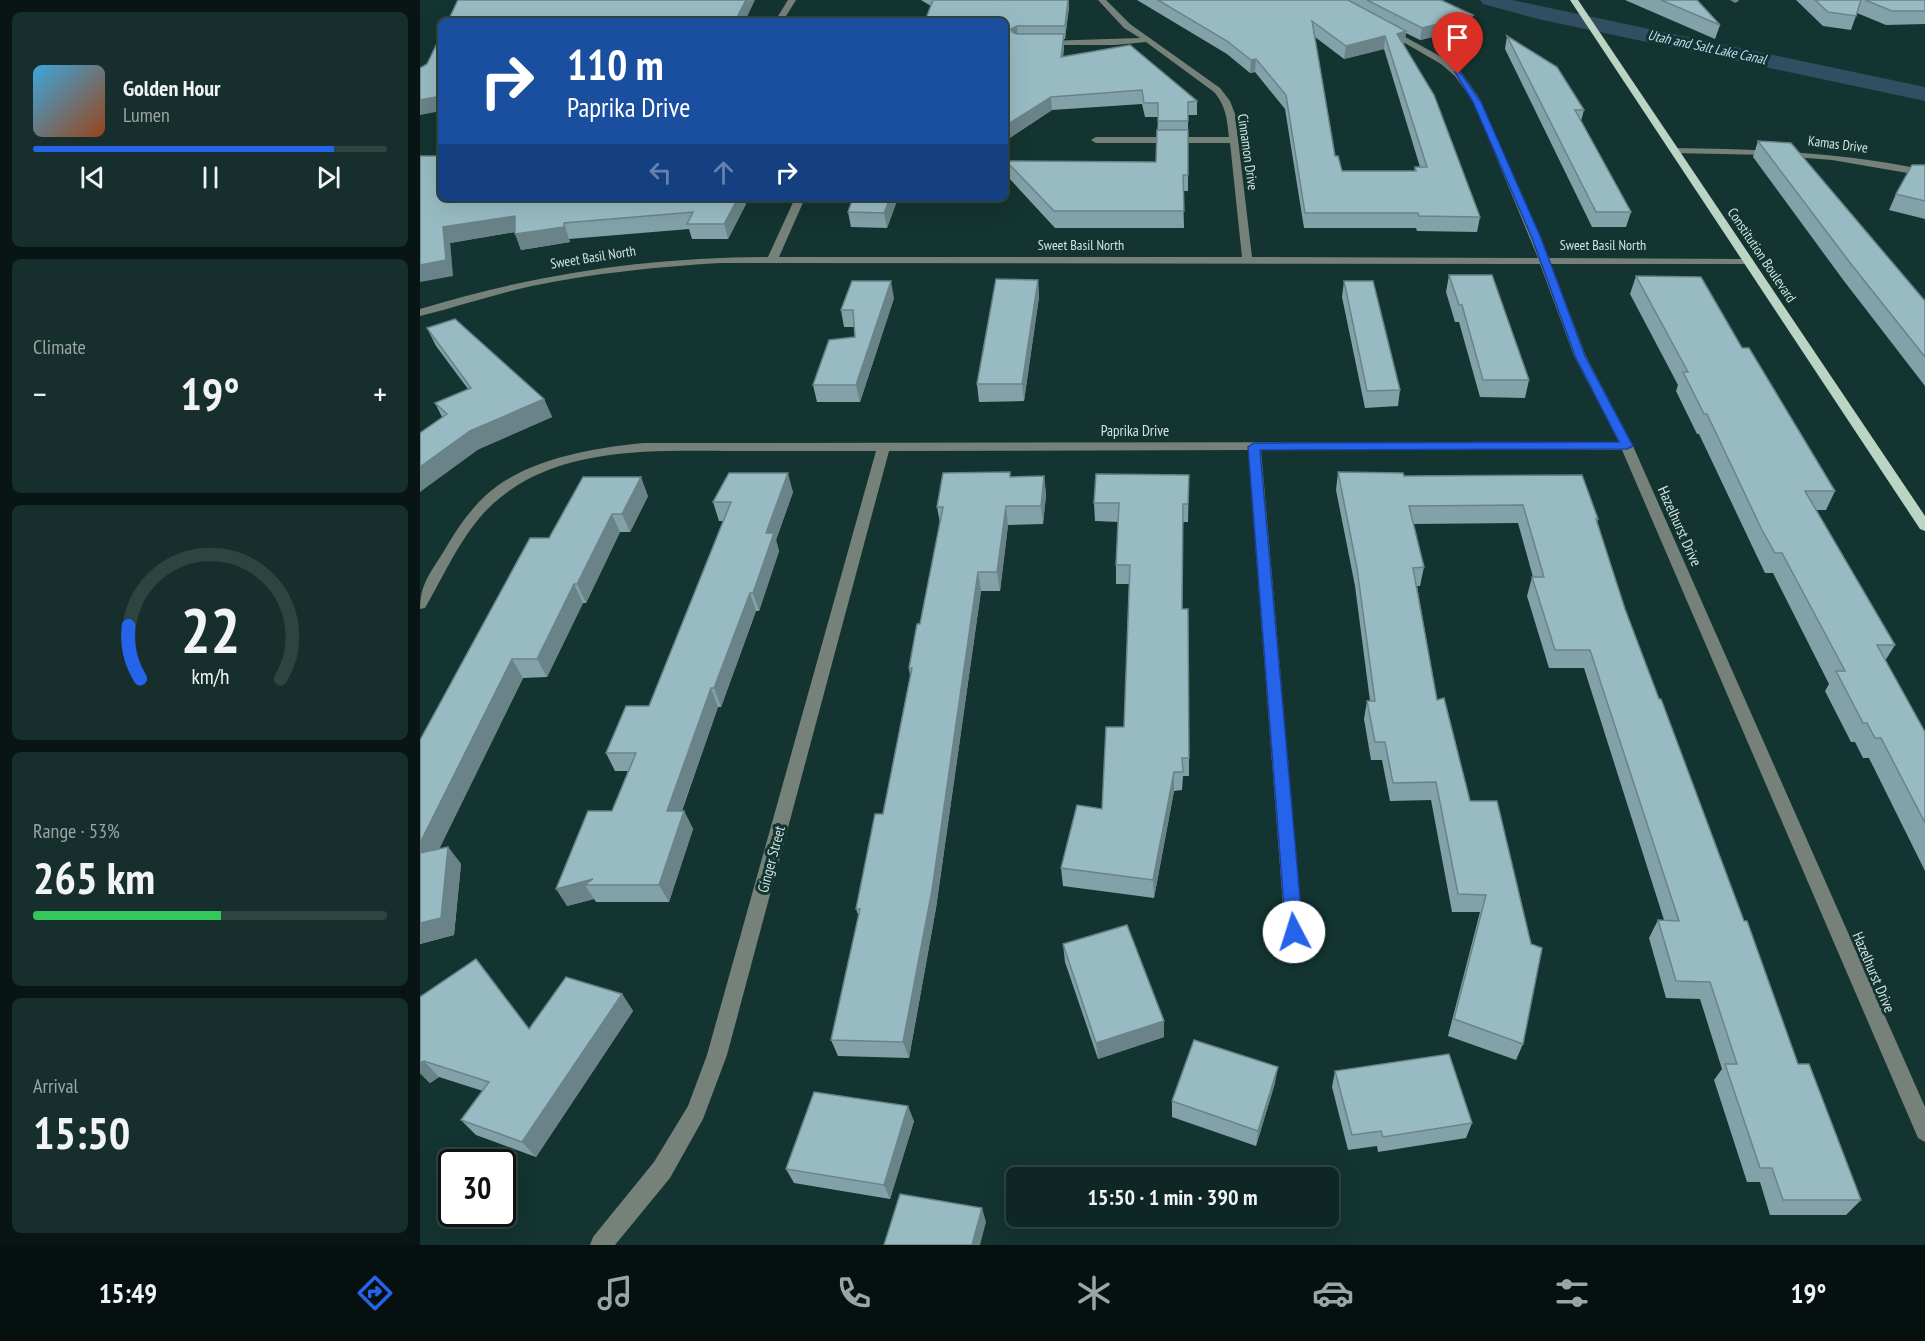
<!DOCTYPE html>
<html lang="en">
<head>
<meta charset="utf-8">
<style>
  :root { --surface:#0e2724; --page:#172f2c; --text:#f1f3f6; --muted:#9ba5a6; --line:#2e4441; --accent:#2563eb }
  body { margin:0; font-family:"PT Sans Narrow",sans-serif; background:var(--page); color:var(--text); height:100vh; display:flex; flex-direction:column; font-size:22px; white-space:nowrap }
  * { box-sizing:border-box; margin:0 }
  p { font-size:20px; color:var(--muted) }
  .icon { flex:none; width:33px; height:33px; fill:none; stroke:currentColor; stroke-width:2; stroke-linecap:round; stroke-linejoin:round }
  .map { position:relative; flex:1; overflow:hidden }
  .panel { display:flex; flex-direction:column; gap:12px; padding:12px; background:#081514; width:420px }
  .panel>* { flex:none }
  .banner { position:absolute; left:18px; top:18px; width:570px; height:183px; border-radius:9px; box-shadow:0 6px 24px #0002,0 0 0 2px var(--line); background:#1a4fa0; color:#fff; overflow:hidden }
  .speed { position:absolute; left:18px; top:1149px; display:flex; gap:12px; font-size:30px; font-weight:700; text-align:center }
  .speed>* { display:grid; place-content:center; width:78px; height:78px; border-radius:50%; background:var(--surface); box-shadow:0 6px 24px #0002,0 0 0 2px var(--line); line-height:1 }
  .speed .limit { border:3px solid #111; border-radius:9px; background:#fff; color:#111 }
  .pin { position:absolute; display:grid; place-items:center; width:51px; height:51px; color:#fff; margin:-62px -26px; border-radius:50% 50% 50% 0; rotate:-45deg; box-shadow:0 0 6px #0007 }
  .pin .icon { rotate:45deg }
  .me { position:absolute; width:66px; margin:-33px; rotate:355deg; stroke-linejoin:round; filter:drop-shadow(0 0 4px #0008) }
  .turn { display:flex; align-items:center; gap:21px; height:126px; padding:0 30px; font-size:27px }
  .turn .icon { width:78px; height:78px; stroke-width:2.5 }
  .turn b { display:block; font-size:42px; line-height:51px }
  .lanes { display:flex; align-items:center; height:57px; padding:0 30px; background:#0003; justify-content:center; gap:30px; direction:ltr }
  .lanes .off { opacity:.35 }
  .big { font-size:45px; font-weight:700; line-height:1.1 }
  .panel .tile { flex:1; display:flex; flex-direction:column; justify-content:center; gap:9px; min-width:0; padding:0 21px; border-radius:9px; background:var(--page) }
  .panel .dial { align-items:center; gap:0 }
  .dial svg { height:156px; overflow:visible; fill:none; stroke:var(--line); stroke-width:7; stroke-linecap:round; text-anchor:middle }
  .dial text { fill:var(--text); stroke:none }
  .song { display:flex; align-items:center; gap:18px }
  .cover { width:72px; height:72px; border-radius:9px; background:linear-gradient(135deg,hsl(200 70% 55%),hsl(20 70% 35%)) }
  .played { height:6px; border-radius:3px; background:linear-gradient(90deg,var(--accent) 85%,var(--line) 85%) }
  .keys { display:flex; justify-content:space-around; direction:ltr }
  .heat { display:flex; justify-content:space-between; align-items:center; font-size:33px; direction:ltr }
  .charge { height:9px; border-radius:4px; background:linear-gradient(90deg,#34c759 53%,var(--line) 0) }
  .trip { position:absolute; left:586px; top:1167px; width:333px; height:60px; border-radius:9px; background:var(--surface); box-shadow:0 6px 24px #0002,0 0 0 2px var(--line); font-weight:700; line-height:60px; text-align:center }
  .tabs { display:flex; height:96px; justify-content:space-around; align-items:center; background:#06100e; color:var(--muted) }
  .tabs .icon { width:42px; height:42px }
  .tabs .on { color:var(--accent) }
  .tabs b { font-size:27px; color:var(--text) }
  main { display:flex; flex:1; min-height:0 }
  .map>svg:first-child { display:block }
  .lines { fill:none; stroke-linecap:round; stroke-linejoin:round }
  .canal { fill:#314e63; fill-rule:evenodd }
  .minor { fill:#758179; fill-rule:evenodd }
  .major { fill:#bcd4c4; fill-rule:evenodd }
  .wall { fill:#83a1a8; fill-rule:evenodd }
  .shaded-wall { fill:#6a8388 }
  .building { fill:#98bbc3; stroke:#6a8388; stroke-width:1.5; fill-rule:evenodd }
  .route { fill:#2563eb; stroke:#184099; stroke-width:1.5 }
  .labels { text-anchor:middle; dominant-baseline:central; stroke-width:6; stroke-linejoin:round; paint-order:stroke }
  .far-water-label { font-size:14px; font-style:italic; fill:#bfdff7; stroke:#133430 }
  .far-street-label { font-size:14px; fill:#d2e4e1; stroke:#133430 }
  .street-label { font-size:15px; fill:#d2e4e1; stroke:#133430 }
</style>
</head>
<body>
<main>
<section class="panel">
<div class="tile">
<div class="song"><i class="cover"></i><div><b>Golden Hour</b><p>Lumen</p></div></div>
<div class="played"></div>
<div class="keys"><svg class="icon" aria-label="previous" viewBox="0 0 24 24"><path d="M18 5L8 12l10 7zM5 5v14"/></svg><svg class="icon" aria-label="pause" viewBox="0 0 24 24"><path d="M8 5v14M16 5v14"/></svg><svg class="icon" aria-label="next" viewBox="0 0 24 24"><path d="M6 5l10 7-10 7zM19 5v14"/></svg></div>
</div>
<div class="tile"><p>Climate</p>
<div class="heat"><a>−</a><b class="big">19°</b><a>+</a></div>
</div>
<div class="tile dial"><svg viewBox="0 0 100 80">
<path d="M14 69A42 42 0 1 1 86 69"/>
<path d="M14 69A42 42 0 0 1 8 42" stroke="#2563eb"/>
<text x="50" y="56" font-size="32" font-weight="700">22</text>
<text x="50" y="72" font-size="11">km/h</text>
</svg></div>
<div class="tile"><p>Range · 53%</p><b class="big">265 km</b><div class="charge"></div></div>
<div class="tile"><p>Arrival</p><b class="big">15:50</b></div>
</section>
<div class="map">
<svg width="1505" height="1245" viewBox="0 0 1505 1245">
  <rect width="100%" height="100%" fill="#133430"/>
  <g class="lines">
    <path class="canal" d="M1060 0H1092L1505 87V101L1118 19 1063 4Z"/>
    <g class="minor">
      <path d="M368 0H376L363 21H355Z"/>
      <path d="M678 0H686L710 24 800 88 810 101 815 114 832 257 1118 258 1053 101 1035 76 1021 64 964 31 963 29 967 27 1027 60 1041 72 1060 99 1129 258 1332 259 1333 261 1328 264H1131L1166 356 1213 446 1505 1107V1142L1498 1138 1202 450H841L883 932 881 938 874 940 867 938 865 932 828 450 469 451 307 1055 283 1119 250 1178 195 1245H170L173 1237 234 1162 268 1106 287 1055 456 451C409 451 362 451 315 451 236 451 139 445 75 502 44 529 26 572 5 608L0 609C0 584 11 572 24 551 35 532 48 512 65 496 105 459 172 448 224 443L1199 442 1154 356 1120 264 300 263C237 267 174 273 112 286 74 294 37 307 0 316V309C114 274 229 257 348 257L375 198H385L359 257H822L810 143H676L671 140 676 137H809C807 119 806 106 794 92L726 42 695 45H622V41H625L720 38 704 28Z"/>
      <path d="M1310 0H1318L1319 1 1315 3Z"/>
      <path d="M1254 148C1339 149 1422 152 1505 170V176L1412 160 1349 155 1251 153V149Z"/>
    </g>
    <path class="major" d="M1150 0H1158L1505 516V531L1500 529Z"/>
  </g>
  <g class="wall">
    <path d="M501 0H649V7L645 39H644V47L643 56 777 101V115H768V191H763L764 228H635L588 177 586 161 736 162 738 117H725L722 104 632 110 585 141V21L511 6Z"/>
    <path d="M717 0H1021L1051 28 1000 40 986 33 984 44 1060 217 1057 232 997 231 996 228H884L865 109 835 72 830 73 807 54ZM895 37 924 59 964 49 1000 167H995L994 171H922L915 156Z"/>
    <path d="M1205 0H1277L1300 25 1295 39Z"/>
    <path d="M1376 0H1505V24L1466 25 1437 13 1431 30 1403 26Z"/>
    <path d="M1087 36 1164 110 1161 121 1211 212 1206 227H1172L1085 49Z"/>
    <path d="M1338 141 1505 301V386L1424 281 1333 157Z"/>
    <path d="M21 156 326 204 308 239H272L269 229 149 239 150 242 101 250 95 232 30 243 33 276Z"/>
    <path d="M1505 165V219L1469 210 1476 194Z"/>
    <path d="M478 198 467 228 431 227 428 212Z"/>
    <path d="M1029 275 1109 380 1105 398 1060 397 1039 322H1035L1026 292Z"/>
    <path d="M1216 276 1322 348 1415 491 1406 510H1396L1475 645 1465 661 1505 732V871L1449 758H1443L1435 742H1431L1405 691 1409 684 1353 573H1345L1334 550 1279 434H1277L1256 391 1258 385 1210 294Z"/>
    <path d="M618 280 619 297 604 401 559 402 557 384Z"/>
    <path d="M924 281 980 390 978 406 945 408 922 297Z"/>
    <path d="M474 298 440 402H397L393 385 435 337 434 327H424L421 310Z"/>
    <path d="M7 328 124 399 132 417 59 449 22 417 15 403 48 389 16 346Z"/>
    <path d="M918 472 984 476 1178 519 1177 523 1205 609 1378 1064 1441 1200 1426 1215H1350L1340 1182H1327L1294 1080 1302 1069 1280 999 1246 998 1229 938 1238 920H1244L1164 668H1129L1107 596 1112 577H1113L1098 523 993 524 1004 567 1000 586H997L1017 700 1103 1044 1096 1060 1028 1036 1060 912H1032L1011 800 970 801 962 760H951L944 719 947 701H950L935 586 916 490Z"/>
    <path d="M769 475 768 522H763L762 609 769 758V776H763L762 790 754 791 734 898 643 886 641 868 682 809 704 727 709 584H696V565L698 522 675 521 674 503Z"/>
    <path d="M624 476 626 495 623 524 588 525 580 591H561L516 908 489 1058 418 1056 411 1040 439 917 436 909 463 814 490 676 489 668 500 624 520 523 517 507 591 477Z"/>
    <path d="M373 492 356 540 359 551 339 611H336L301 707H298L262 811H264L273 829 249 902H176L174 899 147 906 192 811 209 771H195L186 753 229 706 303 521H299L293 502Z"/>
    <path d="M228 496 210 532H200L166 603H163L127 677 103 678 19 849 28 847 41 864 34 935 0 944V740L129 538Z"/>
    <path d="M643 944 744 1021V1037L678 1059 645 962Z"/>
    <path d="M202 994 213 1011 116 1157 56 1135 41 1120 63 1091 19 1077 10 1083 0 1073V997L109 1028Z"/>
    <path d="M915 1071 1052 1123 1046 1138 958 1152 957 1146 928 1150 912 1087Z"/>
    <path d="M855 1083 836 1146 752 1117V1101Z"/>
    <path d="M494 1121 470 1199 374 1183 366 1169Z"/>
  </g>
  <g class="shaded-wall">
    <path d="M326 0H335L325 21H315Z"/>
    <path d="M648 0H649V7L645 39V26Z"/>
    <path d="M1053 15 1051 28 1000 40 1002 28Z"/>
    <path d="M597 26 598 39 592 42 591 29Z"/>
    <path d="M986 31 984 44 977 34Z"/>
    <path d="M644 34V47L642 70 641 57Z"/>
    <path d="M965 36 964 49 924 59 926 46Z"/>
    <path d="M836 59 835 72 830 73 831 60Z"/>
    <path d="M21 96V111L0 115V100Z"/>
    <path d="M631 97 632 110 585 141V126Z"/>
    <path d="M313 198H325L326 204 308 239 304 224Z"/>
    <path d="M470 198H478L467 228 464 213Z"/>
    <path d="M95 216 101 231 30 243 33 276 0 282V265L23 227Z"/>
    <path d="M144 223 149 239 150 242 101 250 95 234Z"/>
    <path d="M618 280 619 297 604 401 602 384Z"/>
    <path d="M471 281 474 298 440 402 436 385Z"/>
    <path d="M124 399 132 417 59 449 0 492V467L50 431Z"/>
    <path d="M368 473 373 492 356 540 359 551 339 611 333 593 346 533Z"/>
    <path d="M624 476 626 495 623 524 621 506Z"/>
    <path d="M221 477 228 496 210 532 202 514Z"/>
    <path d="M586 506 588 525 580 591 577 572Z"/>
    <path d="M192 514 200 532 166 603 157 584Z"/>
    <path d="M558 572 561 591 516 908 489 1058 483 1042Z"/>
    <path d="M154 584 163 603 127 677 117 659Z"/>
    <path d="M330 593 336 611 301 707 294 688Z"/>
    <path d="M92 659 103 678 8 872 0 862V843Z"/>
    <path d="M291 688 298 707 255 829 247 811Z"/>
    <path d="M754 772V791L734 898 733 880Z"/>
    <path d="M264 811 273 829 249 902 239 885Z"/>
    <path d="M28 847 41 864 34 935 0 944V923Z"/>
    <path d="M173 879 165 885 174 899 147 906 136 889Z"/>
    <path d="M202 994 213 1011 116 1157 102 1142Z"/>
    <path d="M744 1021V1037L678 1059 676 1043Z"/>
    <path d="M4 1061 19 1077 10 1083 0 1073V1063Z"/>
    <path d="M858 1067 855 1083 836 1146 838 1131Z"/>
    <path d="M488 1106 494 1121 470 1199 464 1185Z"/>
    <path d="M562 1208 566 1222 560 1245H552Z"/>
  </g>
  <g class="building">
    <path d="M38 0H326L315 21H28Z"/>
    <path d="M513 0H648L645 26H597L591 29 592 32 597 34H644L641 57 710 45 777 101 768 102V121H738V103H724L722 90 631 97 585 126V21H505Z"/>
    <path d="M738 0H928L986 31 977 34 1014 95 1060 217 999 216 998 213H885L866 95 836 59 831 60 807 41ZM892 21 926 46 965 36 1007 167H995L996 171H922L918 156H915Z"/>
    <path d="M947 0H1021L1053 15 1002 28Z"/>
    <path d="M1241 0H1277L1300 25Z"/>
    <path d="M1395 0H1441L1436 16 1408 12Z"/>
    <path d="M1445 0H1505V11H1472Z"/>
    <path d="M21 35V96L0 100V68L7 64Z"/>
    <path d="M1087 36 1137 67 1164 110H1155L1211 212H1176Z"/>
    <path d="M737 130H768V175H763L764 211H634L586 161 736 162Z"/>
    <path d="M1338 141 1371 143 1505 301V357L1431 264Z"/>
    <path d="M0 156H21V198H318L304 224H267L273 212 144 223V227L95 234V216L23 227 26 260 0 265Z"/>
    <path d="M1492 165H1505V201L1476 194Z"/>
    <path d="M433 198H470L464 213 428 212Z"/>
    <path d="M1029 275H1072L1109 380H1063L1042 305H1039Z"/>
    <path d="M1216 276 1281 277 1322 348H1329L1415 491H1385L1475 645H1457L1505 732V823L1461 738H1455L1447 723H1443L1416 671H1425L1362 553H1355L1342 530 1287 414H1284L1263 372H1268Z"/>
    <path d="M576 279 618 280 602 384H557Z"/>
    <path d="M432 281H471L436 385H393L409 340 435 337 433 310H421Z"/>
    <path d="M924 281H953L980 390 947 391Z"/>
    <path d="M35 319 124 399 50 431 0 467V433L27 414 15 403 51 388 7 328Z"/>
    <path d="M590 472V477L624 476 621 506H586L577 572H558L512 890 483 1042 411 1040 440 909H436L455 814H463L492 668H489L497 624H500L523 507H517L523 473Z"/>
    <path d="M918 472 983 473 984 476 1162 475 1178 519H1176L1205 609 1239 699H1241L1324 921H1327L1378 1064H1389L1441 1200H1363L1352 1168H1340L1305 1064H1317L1290 982 1256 981 1238 920 1259 921 1170 650H1135L1112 577H1124L1103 505 989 506 1004 567 993 568 1017 700 1024 698 1050 801H1077L1111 944 1122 948 1103 1044 1034 1019 1066 895 1038 894 1016 782 973 783 965 742H955L947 701H955L937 568Z"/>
    <path d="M309 473H368L346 533H354L333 593H330L294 688H291L247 811H264L239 885H165L173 879 136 889 168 811H192L216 753H186L206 706H229L311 502H293Z"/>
    <path d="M676 474 769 475 768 504H763L762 609H768L769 758H762L763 772H754L733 880 641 868 657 805 682 809 686 727H704L710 565H696L699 503H674Z"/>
    <path d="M163 477H221L202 514H192L157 584H154L117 659H92L0 843V740L110 538H129Z"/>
    <path d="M28 847 21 918 0 923V853Z"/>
    <path d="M707 925 744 1021 676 1043 643 944Z"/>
    <path d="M56 959 109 1029 146 977 202 994 102 1142 41 1120 69 1082 4 1061 0 1063V997Z"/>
    <path d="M774 1040 858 1067 838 1131 752 1101Z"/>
    <path d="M1029 1054 1052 1123 963 1137 961 1131 932 1135 915 1071Z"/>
    <path d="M394 1092 488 1106 464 1185 366 1169Z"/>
    <path d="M480 1194 562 1208 552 1245H464Z"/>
  </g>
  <path class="route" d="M1035 72H1040L1061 102 1121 238 1165 356 1213 446 1207 449 840 450 883 932 880 937 874 940 868 937 866 932 828 447 834 443 1199 442 1155 356 1112 238 1053 102Z"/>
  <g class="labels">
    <g class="far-water-label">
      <text transform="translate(1287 47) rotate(12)">Utah and Salt Lake Canal</text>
    </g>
    <g class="far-street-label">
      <text transform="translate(1418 144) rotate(7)">Kamas Drive</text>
      <text transform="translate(828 152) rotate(82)">Cinnamon Drive</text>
      <text x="661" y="245">Sweet Basil North</text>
      <text x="1183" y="245">Sweet Basil North</text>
      <text transform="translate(1342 255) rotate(56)">Constitution Boulevard</text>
      <text transform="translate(173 257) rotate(-9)">Sweet Basil North</text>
    </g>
    <g class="street-label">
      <text x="715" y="430">Paprika Drive</text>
      <text transform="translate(1260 526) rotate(66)">Hazelhurst Drive</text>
      <text transform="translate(351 859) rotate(-75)">Ginger Street</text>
      <text transform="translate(1454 972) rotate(67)">Hazelhurst Drive</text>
    </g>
  </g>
</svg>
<div class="speed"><div class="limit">30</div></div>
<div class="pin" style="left:1038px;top:74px;background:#d93025"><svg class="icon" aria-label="arrive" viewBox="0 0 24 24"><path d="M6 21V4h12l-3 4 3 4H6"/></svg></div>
<svg class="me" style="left:874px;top:932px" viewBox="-20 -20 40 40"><circle r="19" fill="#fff"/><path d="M0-13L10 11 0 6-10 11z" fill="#2563eb"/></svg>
<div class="trip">15:50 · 1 min · 390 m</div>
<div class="banner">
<div class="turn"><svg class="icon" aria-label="right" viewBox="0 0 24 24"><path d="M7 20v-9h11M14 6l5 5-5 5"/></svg><div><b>110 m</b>Paprika Drive</div></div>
<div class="lanes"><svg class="icon off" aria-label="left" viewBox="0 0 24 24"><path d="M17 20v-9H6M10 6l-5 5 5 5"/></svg><svg class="icon off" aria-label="ahead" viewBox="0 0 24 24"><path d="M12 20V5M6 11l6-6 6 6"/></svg><svg class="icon" aria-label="right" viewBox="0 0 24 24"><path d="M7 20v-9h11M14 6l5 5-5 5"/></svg></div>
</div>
</div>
</main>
<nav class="tabs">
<b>15:49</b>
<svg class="icon on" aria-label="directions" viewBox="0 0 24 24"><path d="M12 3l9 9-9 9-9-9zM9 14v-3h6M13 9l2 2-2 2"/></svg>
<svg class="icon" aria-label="music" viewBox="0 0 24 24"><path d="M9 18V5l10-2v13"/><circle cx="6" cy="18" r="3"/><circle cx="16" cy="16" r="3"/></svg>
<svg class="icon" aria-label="phone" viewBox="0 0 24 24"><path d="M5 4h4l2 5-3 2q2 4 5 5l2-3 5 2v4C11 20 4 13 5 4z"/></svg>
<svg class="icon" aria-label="climate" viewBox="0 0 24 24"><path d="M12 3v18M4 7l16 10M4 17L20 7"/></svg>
<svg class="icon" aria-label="car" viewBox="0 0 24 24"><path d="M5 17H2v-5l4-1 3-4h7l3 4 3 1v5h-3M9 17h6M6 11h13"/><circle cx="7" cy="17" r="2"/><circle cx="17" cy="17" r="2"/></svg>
<svg class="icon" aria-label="filters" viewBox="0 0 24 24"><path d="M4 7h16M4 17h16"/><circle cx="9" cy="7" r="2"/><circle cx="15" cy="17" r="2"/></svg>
<b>19°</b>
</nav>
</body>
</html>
